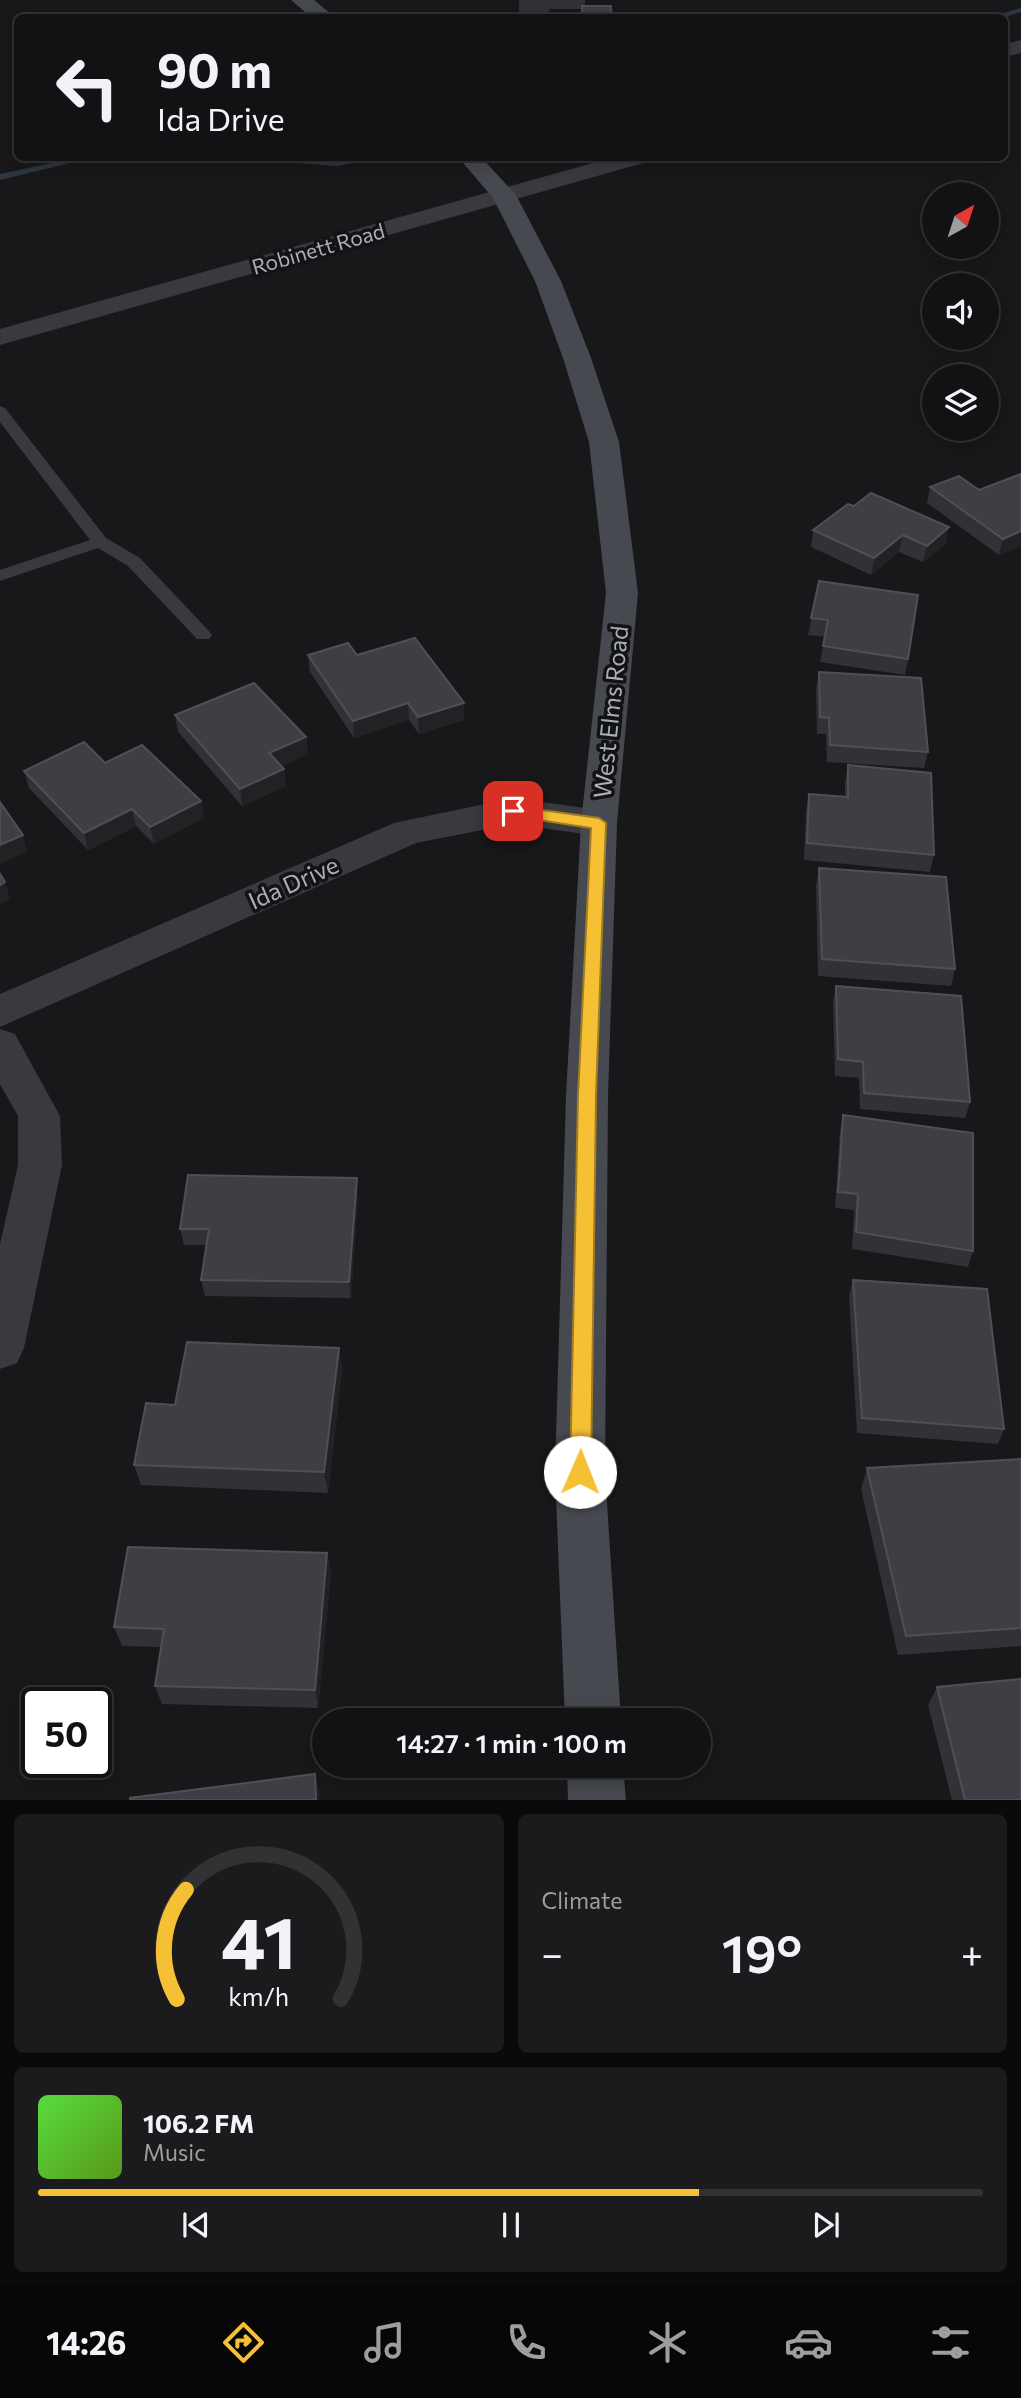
<!DOCTYPE html>
<html lang="en">
<head>
<meta charset="utf-8">
<style>
  :root { --surface:#121214; --page:#1b1b1d; --text:#f1f3f6; --muted:#9c9ea0; --line:#313234; --accent:#f6c034 }
  body { margin:0; font-family:Commissioner,sans-serif; background:var(--page); color:var(--text); height:100vh; display:flex; flex-direction:column; font-size:26px; white-space:nowrap }
  * { box-sizing:border-box; margin:0 }
  p { font-size:23px; color:var(--muted) }
  .icon { flex:none; width:38px; height:38px; fill:none; stroke:currentColor; stroke-width:2; stroke-linecap:round; stroke-linejoin:round }
  .map { position:relative; height:1800px; overflow:hidden }
  .drawer { display:flex; flex-direction:column; gap:14px; padding:14px; background:#0a0a0b; flex:1 }
  .drawer>* { flex:none }
  .banner { position:absolute; left:14px; top:14px; width:994px; height:147px; border-radius:10px; box-shadow:0 4px 18px #0003,0 0 0 2px var(--line); background:#121214; color:var(--text); overflow:hidden }
  .needle { width:46px; rotate:39deg }
  .fabs { position:absolute; left:922px; top:182px; display:grid; gap:14px }
  .fabs a { display:grid; place-items:center; width:77px; height:77px; border-radius:50%; background:var(--surface); box-shadow:0 4px 18px #0003,0 0 0 2px var(--line); font-size:35px }
  .speed { position:absolute; left:21px; top:1687px; display:flex; gap:14px; font-size:35px; font-weight:700; text-align:center }
  .speed>* { display:grid; place-content:center; width:91px; height:91px; border-radius:50%; background:var(--surface); box-shadow:0 4px 18px #0003,0 0 0 2px var(--line); line-height:1 }
  .speed .limit { border:4px solid #111; border-radius:10px; background:#fff; color:#111 }
  .pin { position:absolute; display:grid; place-items:center; width:60px; height:60px; color:#fff; margin:-30px; border-radius:14px; box-shadow:0 4px 10px #0006 }
  .me { position:absolute; width:77px; margin:-38px; rotate:1deg; stroke-linejoin:round; filter:drop-shadow(0 0 5px #0008) }
  .turn { display:flex; align-items:center; gap:24px; height:147px; padding:0 28px; font-size:32px }
  .turn .icon { width:91px; height:91px; stroke-width:2.5 }
  .turn b { display:block; font-size:49px; line-height:60px }
  .big { font-size:52px; font-weight:600; line-height:1.1 }
  .drawer .widget { flex:1; display:flex; flex-direction:column; justify-content:center; gap:10px; min-width:0; padding:0 24px; border-radius:10px; background:var(--page) }
  .drawer .dial { align-items:center; gap:0 }
  .dial svg { height:182px; overflow:visible; fill:none; stroke:var(--line); stroke-width:7; stroke-linecap:round; text-anchor:middle }
  .dial text { fill:var(--text); stroke:none }
  .song { display:flex; align-items:center; gap:21px }
  .cover { width:84px; height:84px; border-radius:10px; background:linear-gradient(135deg,hsl(110 70% 55%),hsl(90 70% 35%)) }
  .played { height:7px; border-radius:4px; background:linear-gradient(90deg,var(--accent) 70%,var(--line) 70%) }
  .keys { display:flex; justify-content:space-around; direction:ltr }
  .heat { display:flex; justify-content:space-between; align-items:center; font-size:38px; direction:ltr }
  .drawer .tiles { flex:1; display:grid; gap:14px; grid-template-columns:1fr 1fr }
  .widget:last-child { grid-column:span 2 }
  .trip { position:absolute; left:312px; top:1708px; width:399px; height:70px; border-radius:35px; background:var(--surface); box-shadow:0 4px 18px #0003,0 0 0 2px var(--line); font-weight:600; line-height:70px; text-align:center }
  .dock { display:flex; height:112px; justify-content:space-around; align-items:center; background:#070708; color:var(--muted) }
  .dock .icon { width:49px; height:49px }
  .dock .on { color:var(--accent) }
  .dock b { font-size:32px; color:var(--text) }
  .map>svg:first-child { display:block }
  .lines { fill:none; stroke-linecap:round; stroke-linejoin:round }
  .stream { fill:#2e363f; fill-rule:evenodd }
  .service { fill:#393a40; fill-rule:evenodd }
  .minor { fill:#393a40; fill-rule:evenodd }
  .tertiary { fill:#393a40; fill-rule:evenodd }
  .secondary { fill:#474950; fill-rule:evenodd }
  .wall { fill:#313136 }
  .shaded-wall { fill:#222225 }
  .building { fill:#3e3f44; stroke:#4f5057; stroke-width:2 }
  .route { fill:#f6c034; stroke:#a07d22; stroke-width:2 }
  .labels { text-anchor:middle; dominant-baseline:central; stroke-width:7; stroke-linejoin:round; paint-order:stroke }
  .far-street-label { font-size:21px; fill:#aaaeba; stroke:#131316 }
  .street-label { font-size:24px; fill:#aaaeba; stroke:#131316 }
</style>
</head>
<body>
<div class="map">
<svg width="1021" height="1800" viewBox="0 0 1021 1800">
  <rect width="100%" height="100%" fill="#18181a"/>
  <g class="lines">
    <g class="stream">
      <path d="M1021 8V12L1002 18H986Z"/>
      <path d="M75 158H91L0 180V174Z"/>
      <path d="M265 158 337 160 380 158 337 166 270 161Z"/>
    </g>
    <path class="service" d="M0 406 5 408 106 538 140 558 209 631 212 635 209 639H197L128 566 98 548 0 581V570L90 540 0 422Z"/>
    <g class="minor">
      <path d="M513 798 599 810 612 814 617 823 612 832 599 836 513 824 416 843 0 1027V994L394 823Z"/>
      <path d="M0 1029 15 1034 60 1116 62 1165 24 1348 17 1363 0 1369V1244L18 1165V1116L0 1084Z"/>
    </g>
    <g class="tertiary">
      <path d="M1021 40V53L1004 57V44Z"/>
      <path d="M611 158H647L643 163 0 345V329Z"/>
    </g>
    <g class="secondary">
      <path d="M291 0H314L336 18H312Z"/>
      <path d="M459 158H482L516 195 561 281 591 358 619 442 638 593 617 823 608 1096 605 1472 621 1720H565L555 1472 566 1096 581 823 606 593 589 442 563 358 535 281 493 198Z"/>
      <path d="M567 1766H623L626 1800H568Z"/>
    </g>
  </g>
  <g class="wall">
    <path d="M519 0H585V6L582 9H549V13L519 12Z"/>
    <path d="M1021 474V546L999 555 927 503 930 487 979 490Z"/>
    <path d="M848 504 946 544 923 562 899 552 871 575 811 547 813 530Z"/>
    <path d="M819 581 908 659 905 675 820 662 825 637 808 635Z"/>
    <path d="M308 655H357L464 703V720L419 734 409 720 354 738 310 672Z"/>
    <path d="M819 672 928 752 924 768 827 762 826 734H817L816 689Z"/>
    <path d="M175 715 306 737 308 754 281 766 284 769 286 786 242 806 178 732Z"/>
    <path d="M105 763 201 801 204 818 154 844 136 826 88 850 29 788 24 771Z"/>
    <path d="M848 765 934 855 930 872 804 860 806 811 809 794 845 797V782Z"/>
    <path d="M819 868 955 969 951 986 818 976 816 885Z"/>
    <path d="M836 986 970 1102 965 1118 860 1109 859 1078 835 1076 833 1002Z"/>
    <path d="M843 1115 973 1251 968 1267 852 1249 854 1210 835 1208 840 1131Z"/>
    <path d="M358 1195 351 1298 205 1296 201 1280 206 1245H184L180 1229Z"/>
    <path d="M853 1280 1004 1429 998 1444 857 1433 849 1296Z"/>
    <path d="M339 1348 342 1370 328 1493 141 1485 134 1465 175 1405Z"/>
    <path d="M1021 1459V1646L898 1655 861 1489 867 1468Z"/>
    <path d="M327 1553 331 1572 318 1708 162 1704 155 1686 161 1647 122 1646 114 1627Z"/>
    <path d="M937 1687 1021 1800H952L928 1705Z"/>
  </g>
  <g class="shaded-wall">
    <path d="M949 527 946 544 923 562 927 546Z"/>
    <path d="M1021 531V546L999 555 1003 539Z"/>
    <path d="M903 535 899 552 871 575 874 558Z"/>
    <path d="M408 703 409 720 354 738 353 721Z"/>
    <path d="M464 703V720L419 734 418 717Z"/>
    <path d="M306 737 308 754 271 770 269 753Z"/>
    <path d="M284 769 286 786 242 806 240 789Z"/>
    <path d="M201 801 204 818 154 844 150 827Z"/>
    <path d="M132 809 136 826 88 850 84 833Z"/>
    <path d="M23 835 27 852 0 864V845Z"/>
    <path d="M5 882 10 899 0 904V885Z"/>
    <path d="M357 1178 358 1195 351 1298 349 1282Z"/>
    <path d="M339 1348 342 1370 328 1493 324 1472Z"/>
    <path d="M327 1553 331 1572 318 1708 315 1690Z"/>
    <path d="M315 1774 319 1791V1800H316Z"/>
  </g>
  <g class="building">
    <path d="M582 6H611L612 18H582Z"/>
    <path d="M1021 474V531L1003 539 930 487 959 476 979 490Z"/>
    <path d="M871 493 949 527 927 546 903 535 874 558 813 530 848 504 854 506Z"/>
    <path d="M819 581 918 595 908 659 823 646 828 620 811 618Z"/>
    <path d="M415 638 464 703 418 717 408 703 353 721 308 655 348 643 357 655Z"/>
    <path d="M819 672 921 678 928 752 830 745 829 718 820 717Z"/>
    <path d="M254 683 306 737 269 753 284 769 240 789 175 715Z"/>
    <path d="M84 742 105 763 142 745 201 801 150 827 132 809 84 833 24 771Z"/>
    <path d="M848 765 931 773 934 855 807 843 809 794 848 797Z"/>
    <path d="M0 802 23 835 0 845Z"/>
    <path d="M819 868 946 877 955 969 822 959Z"/>
    <path d="M0 874 5 882 0 885Z"/>
    <path d="M836 986 961 996 970 1102 864 1093 863 1062 838 1059Z"/>
    <path d="M843 1115 973 1133V1251L856 1232 858 1194 838 1192Z"/>
    <path d="M188 1175 357 1178 349 1282 201 1280 209 1229H180Z"/>
    <path d="M853 1280 987 1289 1004 1429 862 1418Z"/>
    <path d="M187 1342 339 1348 324 1472 134 1465 146 1403 175 1405Z"/>
    <path d="M1021 1459V1628L906 1636 867 1468Z"/>
    <path d="M128 1547 327 1553 315 1690 155 1686 164 1629 114 1627Z"/>
    <path d="M1021 1679V1800H965L937 1687Z"/>
    <path d="M315 1774 316 1800H130V1798Z"/>
  </g>
  <path class="route" d="M513 806 599 818 606 823 596 1096 591 1472 588 1479 580 1482 573 1479 570 1472 578 1096 591 828 507 815 505 811Z"/>
  <g class="labels">
    <g class="far-street-label">
      <text transform="translate(318 248) rotate(-16)">Robinett Road</text>
    </g>
    <g class="street-label">
      <text transform="translate(610 712) rotate(-84)">West Elms Road</text>
      <text transform="translate(293 882) rotate(-24)">Ida Drive</text>
    </g>
  </g>
</svg>
<div class="fabs">
<a><svg class="needle" viewBox="-14 -14 28 28"><path d="M0-13l5 13h-10z" fill="#e53935"/><path d="M0 13l5-13h-10z" fill="#9c9ea0"/></svg></a>
<a><svg class="icon" aria-label="sound" viewBox="0 0 24 24"><path d="M4 9h4l5-4v14l-5-4H4zM17 9q2 3 0 6"/></svg></a>
<a><svg class="icon" aria-label="layers" viewBox="0 0 24 24"><path d="M12 4l9 5-9 5-9-5zM3 14l9 5 9-5"/></svg></a>
</div>
<div class="speed"><div class="limit">50</div></div>
<div class="pin" style="left:513px;top:811px;background:#d93025"><svg class="icon" aria-label="arrive" viewBox="0 0 24 24"><path d="M6 21V4h12l-3 4 3 4H6"/></svg></div>
<svg class="me" style="left:580px;top:1472px" viewBox="-20 -20 40 40"><circle r="19" fill="#fff"/><path d="M0-13L10 11 0 6-10 11z" fill="#f6c034"/></svg>
<div class="trip">14:27 · 1 min · 100 m</div>
<div class="banner">
<div class="turn"><svg class="icon" aria-label="left" viewBox="0 0 24 24"><path d="M17 20v-9H6M10 6l-5 5 5 5"/></svg><div><b>90 m</b>Ida Drive</div></div>
</div>
</div>
<section class="drawer">
<div class="tiles">
<div class="widget dial"><svg viewBox="0 0 100 80">
<path d="M14 69A42 42 0 1 1 86 69"/>
<path d="M14 69A42 42 0 0 1 18 21" stroke="#f6c034"/>
<text x="50" y="56" font-size="32" font-weight="700">41</text>
<text x="50" y="72" font-size="11">km/h</text>
</svg></div>
<div class="widget"><p>Climate</p>
<div class="heat"><a>−</a><b class="big">19°</b><a>+</a></div>
</div>
<div class="widget">
<div class="song"><i class="cover"></i><div><b>106.2 FM</b><p>Music</p></div></div>
<div class="played"></div>
<div class="keys"><svg class="icon" aria-label="previous" viewBox="0 0 24 24"><path d="M18 5L8 12l10 7zM5 5v14"/></svg><svg class="icon" aria-label="pause" viewBox="0 0 24 24"><path d="M8 5v14M16 5v14"/></svg><svg class="icon" aria-label="next" viewBox="0 0 24 24"><path d="M6 5l10 7-10 7zM19 5v14"/></svg></div>
</div>
</div>
</section>
<nav class="dock">
<b>14:26</b>
<svg class="icon on" aria-label="directions" viewBox="0 0 24 24"><path d="M12 3l9 9-9 9-9-9zM9 14v-3h6M13 9l2 2-2 2"/></svg>
<svg class="icon" aria-label="music" viewBox="0 0 24 24"><path d="M9 18V5l10-2v13"/><circle cx="6" cy="18" r="3"/><circle cx="16" cy="16" r="3"/></svg>
<svg class="icon" aria-label="phone" viewBox="0 0 24 24"><path d="M5 4h4l2 5-3 2q2 4 5 5l2-3 5 2v4C11 20 4 13 5 4z"/></svg>
<svg class="icon" aria-label="climate" viewBox="0 0 24 24"><path d="M12 3v18M4 7l16 10M4 17L20 7"/></svg>
<svg class="icon" aria-label="car" viewBox="0 0 24 24"><path d="M5 17H2v-5l4-1 3-4h7l3 4 3 1v5h-3M9 17h6M6 11h13"/><circle cx="7" cy="17" r="2"/><circle cx="17" cy="17" r="2"/></svg>
<svg class="icon" aria-label="filters" viewBox="0 0 24 24"><path d="M4 7h16M4 17h16"/><circle cx="9" cy="7" r="2"/><circle cx="15" cy="17" r="2"/></svg>
</nav>
</body>
</html>
